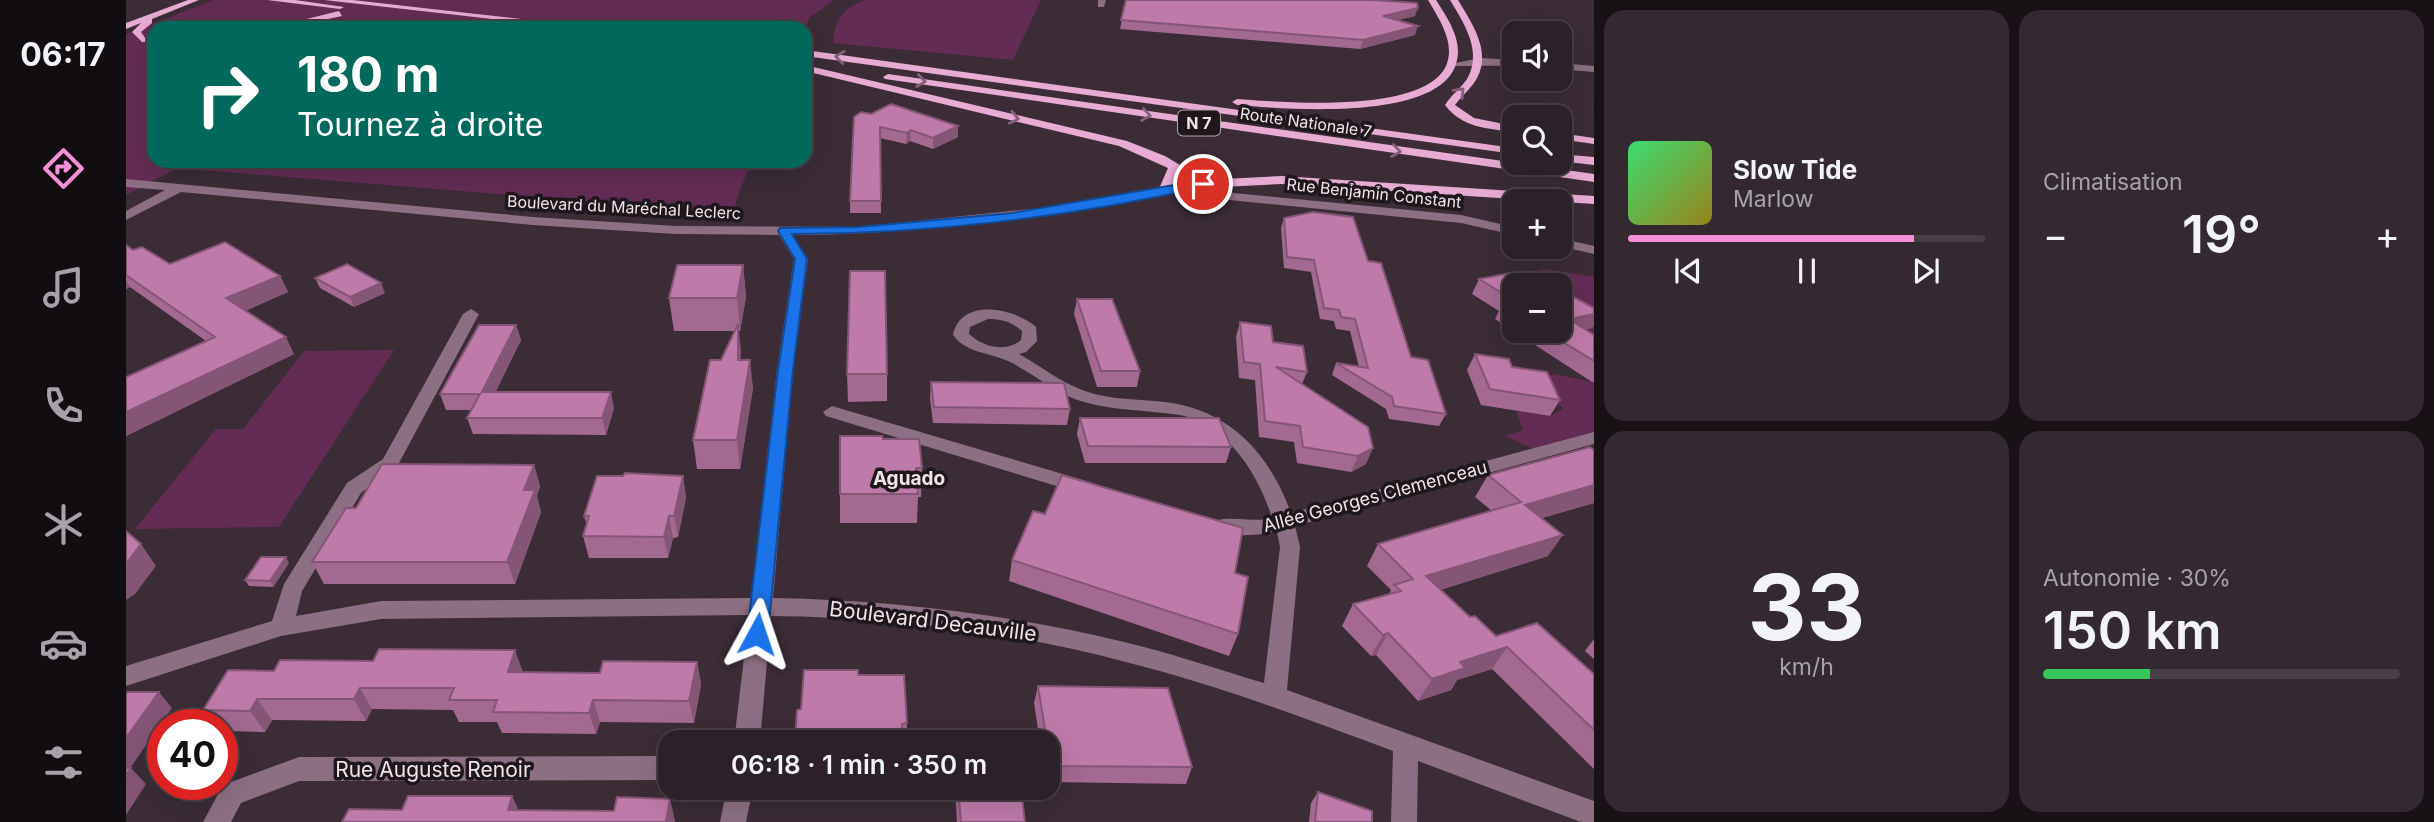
<!DOCTYPE html>
<html lang="fr">
<head>
<meta charset="utf-8">
<style>
  :root { --surface:#2c2128; --page:#342930; --text:#f1f3f6; --muted:#a6a3a8; --line:#483e45; --accent:#f391d6 }
  body { margin:0; font-family:Inter,sans-serif; background:var(--page); color:var(--text); height:100vh; display:flex; flex-direction:column; font-size:26px; white-space:nowrap }
  * { box-sizing:border-box; margin:0 }
  p { font-size:23px; color:var(--muted) }
  .icon { flex:none; width:38px; height:38px; fill:none; stroke:currentColor; stroke-width:2; stroke-linecap:round; stroke-linejoin:round }
  .map { position:relative; flex:1; overflow:hidden }
  .drawer { display:flex; flex-direction:column; gap:10px; padding:10px; background:#181216; width:840px }
  .drawer>* { flex:none }
  .banner { position:absolute; left:21px; top:21px; width:665px; height:147px; border-radius:21px; box-shadow:0 7px 28px #0002,0 0 0 2px var(--line); background:#00695c; color:#fff; overflow:hidden }
  .tools { position:absolute; left:1376px; top:21px; display:grid; gap:14px }
  .tools a { display:grid; place-items:center; width:70px; height:70px; border-radius:14px; background:var(--surface); box-shadow:0 7px 28px #0002,0 0 0 2px var(--line); font-size:35px }
  .speed { position:absolute; left:21px; top:709px; display:flex; gap:14px; font-size:35px; font-weight:700; text-align:center }
  .speed>* { display:grid; place-content:center; width:91px; height:91px; border-radius:50%; background:var(--surface); box-shadow:0 7px 28px #0002,0 0 0 2px var(--line); line-height:1 }
  .speed .limit { border:10px solid #d22; background:#fff; color:#111 }
  .pin { position:absolute; display:grid; place-items:center; width:60px; height:60px; color:#fff; margin:-30px; border:4px solid #fff; border-radius:50%; box-shadow:0 2px 7px #0007 }
  .me { position:absolute; width:77px; margin:-38px; rotate:5deg; stroke-linejoin:round; filter:drop-shadow(0 0 5px #0008) }
  .turn { display:flex; align-items:center; gap:24px; height:147px; padding:0 35px; font-size:32px }
  .turn .icon { width:91px; height:91px; stroke-width:2.5 }
  .turn b { display:block; font-size:49px; line-height:60px }
  .big { font-size:52px; font-weight:600; line-height:1.1 }
  .drawer .widget { flex:1; display:flex; flex-direction:column; justify-content:center; gap:10px; min-width:0; padding:0 24px; border-radius:21px; background:var(--page) }
  .drawer .dial { align-items:center; gap:0 }
  .dial b { font-size:91px; line-height:1 }
  .song { display:flex; align-items:center; gap:21px }
  .cover { width:84px; height:84px; border-radius:10px; background:linear-gradient(135deg,hsl(140 70% 55%),hsl(50 70% 35%)) }
  .played { height:7px; border-radius:4px; background:linear-gradient(90deg,var(--accent) 80%,var(--line) 80%) }
  .keys { display:flex; justify-content:space-around; direction:ltr }
  .heat { display:flex; justify-content:space-between; align-items:center; font-size:38px; direction:ltr }
  .charge { height:10px; border-radius:5px; background:linear-gradient(90deg,#34c759 30%,var(--line) 0) }
  .drawer .tiles { flex:1; display:grid; gap:10px; grid-template-columns:repeat(2,1fr) }
  .trip { position:absolute; left:532px; top:730px; width:402px; height:70px; border-radius:21px; background:var(--surface); box-shadow:0 7px 28px #0002,0 0 0 2px var(--line); font-weight:600; line-height:70px; text-align:center }
  main { display:flex; flex:1; min-height:0 }
  .menu { display:flex; flex-direction:column; width:126px; justify-content:space-around; align-items:center; background:#120d10; color:var(--muted) }
  .menu .icon { width:49px; height:49px }
  .menu .on { color:var(--accent) }
  .menu b { font-size:32px; color:var(--text) }
  .map>svg:first-child { display:block }
  .green { fill:#632c54 }
  .lines { fill:none; stroke-linecap:round; stroke-linejoin:round }
  .minor { fill:#8d6f83; fill-rule:evenodd }
  .major { fill:#e8abd4; fill-rule:evenodd }
  .wall { fill:#a36991 }
  .shaded-wall { fill:#855576 }
  .building { fill:#be7aa9; stroke:#855576; stroke-width:2 }
  .oneway { stroke:#836178 }
  .route { fill:#1a73e8; stroke:#114b97; stroke-width:2 }
  .labels { text-anchor:middle; dominant-baseline:central; stroke-width:7; stroke-linejoin:round; paint-order:stroke }
  .far-street-label { font-size:16px; fill:#eee4ea; stroke:#1e171b }
  .shield { fill:#1e171b; stroke:#b0a6ac; stroke-width:2 }
  .shield-label { font-size:16px; font-weight:bold; fill:#eee4ea }
  .street-label { font-size:18px; fill:#eee4ea; stroke:#1e171b }
  .neighbourhood-label { font-size:19px; font-weight:bold; fill:#eee4ea; stroke:#1e171b }
  .near-street-label { font-size:21px; fill:#eee4ea; stroke:#1e171b }
</style>
</head>
<body>
<main>
<nav class="menu">
<b>06:17</b>
<svg class="icon on" aria-label="directions" viewBox="0 0 24 24"><path d="M12 3l9 9-9 9-9-9zM9 14v-3h6M13 9l2 2-2 2"/></svg>
<svg class="icon" aria-label="music" viewBox="0 0 24 24"><path d="M9 18V5l10-2v13"/><circle cx="6" cy="18" r="3"/><circle cx="16" cy="16" r="3"/></svg>
<svg class="icon" aria-label="phone" viewBox="0 0 24 24"><path d="M5 4h4l2 5-3 2q2 4 5 5l2-3 5 2v4C11 20 4 13 5 4z"/></svg>
<svg class="icon" aria-label="climate" viewBox="0 0 24 24"><path d="M12 3v18M4 7l16 10M4 17L20 7"/></svg>
<svg class="icon" aria-label="car" viewBox="0 0 24 24"><path d="M5 17H2v-5l4-1 3-4h7l3 4 3 1v5h-3M9 17h6M6 11h13"/><circle cx="7" cy="17" r="2"/><circle cx="17" cy="17" r="2"/></svg>
<svg class="icon" aria-label="filters" viewBox="0 0 24 24"><path d="M4 7h16M4 17h16"/><circle cx="9" cy="7" r="2"/><circle cx="15" cy="17" r="2"/></svg>
</nav>
<div class="map">
<svg width="1468" height="822" viewBox="0 0 1468 822">
  <rect width="100%" height="100%" fill="#3b2c36"/>
  <g class="green">
    <path d="M87 0H708L683 18 679 29 28 28V161H625L606 213 51 168 0 195V34Z"/>
    <path d="M739 0H915L887 60 707 43C708 20 717 8 739 0Z"/>
    <path d="M1420 269 1468 277V356L1433 308V285H1393L1381 278Z"/>
    <path d="M268 350 153 527 9 529 90 429H117L178 351Z"/>
    <path d="M1427 374 1468 382V436L1418 454 1379 436 1397 430 1390 411 1425 416 1437 409 1413 380Z"/>
  </g>
  <g class="lines">
    <g class="minor">
      <path d="M972 0H980L978 7H972Z"/>
      <path d="M1354 58 1388 60V66C1377 65 1323 67 1320 65Z"/>
      <path d="M1433 63 1468 66V72L1433 69Z"/>
      <path d="M0 179 407 217 550 226 732 227 933 206 1077 180 1108 193 1335 215 1388 227V235L1335 223 1093 199 1076 188C940 213 805 235 667 235L682 259 667 370 647 598C764 600 880 614 994 641 1043 652 1090 669 1138 683L1154 547 1151 531C1131 536 1107 537 1088 531L1085 526 1088 521C1107 515 1127 523 1146 518 1133 475 1101 424 1054 415 1022 410 990 411 958 402 930 394 910 375 884 362 864 352 841 354 827 335 835 297 888 308 910 327L911 341 900 352 893 354C915 366 935 383 959 391 984 400 1012 399 1039 402 1104 410 1143 453 1165 513L1468 432V444L1169 526 1174 547 1161 690 1468 801V822H1455L1292 761 1291 822H1265L1267 751C1178 718 1089 684 996 661 882 631 763 617 645 616L634 742H608L623 615 255 619 155 636 0 686V666L146 621 158 584 221 483 257 459 337 314 345 309 353 314 273 463 235 493 176 591 170 616 255 601 625 598 651 370 668 259 653 235 550 234 407 225 55 192 0 220V211L39 190 0 187ZM862 319C876 319 886 322 896 331L895 340C880 353 857 347 843 334L844 327Z"/>
      <path d="M1433 238 1468 246V254L1433 246Z"/>
      <path d="M706 406 964 482 967 487 964 492 957 494 700 416 697 412Z"/>
      <path d="M544 756V780L173 781 115 803 105 822H77L97 785 173 757Z"/>
      <path d="M601 788H627L620 822H594Z"/>
    </g>
    <g class="major">
      <path d="M62 0H73L26 19V23L15 32 22 42H16L6 32 15 23 0 29V23Z"/>
      <path d="M141 0H169L218 7 214 9Z"/>
      <path d="M198 0H226L476 28H447Z"/>
      <path d="M1302 0H1310C1321 17 1336 39 1331 60 1319 123 1158 109 1111 105L1106 102 1111 99C1154 102 1309 116 1322 60 1327 39 1312 17 1302 0Z"/>
      <path d="M1324 0H1332C1347 25 1368 55 1348 83 1342 91 1335 97 1329 105L1348 118 1388 126V132C1362 129 1335 127 1319 105 1325 95 1335 88 1341 79 1357 52 1338 23 1324 0Z"/>
      <path d="M213 11 216 16 160 28H144Z"/>
      <path d="M679 50 1388 148V154L679 56Z"/>
      <path d="M679 65 1001 141 1039 156 1079 180 1155 176 1468 196V204L1155 184 1077 188 1053 174 1042 194 1038 195 1032 191 1042 168 993 146 679 71Z"/>
      <path d="M762 74 1468 174V182L759 79 757 77Z"/>
      <path d="M1433 133 1468 138V144L1433 139Z"/>
      <path d="M1433 154 1468 157V165L1433 161Z"/>
    </g>
  </g>
  <g class="wall">
    <path d="M1000 0 1289 16 1272 20 1289 35 1234 49 994 29Z"/>
    <path d="M745 114 832 137 807 149 784 141 780 144 754 138 755 213H724V201Z"/>
    <path d="M1158 218 1242 261 1285 357 1320 414 1313 426 1263 419 1260 409 1206 375 1210 363 1233 367 1224 331 1210 329 1208 321 1194 319 1185 272 1158 268 1155 228Z"/>
    <path d="M0 245 7 250 44 264 154 276 162 292 119 311 168 354 0 436V377L80 341 4 287 0 289Z"/>
    <path d="M617 265 620 297 614 331H613L614 360 627 388 614 469H571L567 440 595 360 609 331H548L543 298Z"/>
    <path d="M189 278 259 293 228 307 194 288Z"/>
    <path d="M1353 279 1388 285V331H1433L1468 308V325L1466 328 1459 329 1468 335V382H1466L1369 319 1373 311 1346 294Z"/>
    <path d="M951 299 1014 371 1011 387H971L948 314Z"/>
    <path d="M1114 322 1147 342 1181 372 1176 384 1240 464 1225 472 1171 463 1168 442 1133 437 1129 380 1113 378 1110 337Z"/>
    <path d="M390 325 395 340 369 392 488 408 480 435 347 434 341 418 346 410H320L314 394Z"/>
    <path d="M1349 354 1386 367 1434 400 1424 416 1355 405 1341 370Z"/>
    <path d="M721 374H761V401L722 402Z"/>
    <path d="M805 382 944 409 941 425 807 423 804 398Z"/>
    <path d="M954 418 1105 447 1100 463H959L951 434Z"/>
    <path d="M757 439 796 468 795 497H792L791 523H714V494Z"/>
    <path d="M1468 450V503L1416 518 1422 556 1314 590 1344 617 1370 636 1468 674V769L1366 669 1331 680 1325 690 1292 701 1250 655 1245 656 1216 626 1227 604 1263 594 1265 590 1241 566 1252 544 1366 511 1349 497 1362 475Z"/>
    <path d="M408 465 414 486 411 496 415 512 389 584H198L186 562 230 508Z"/>
    <path d="M557 476 560 498 552 537 547 538 542 558H463L457 536 461 525 458 516Z"/>
    <path d="M886 560 1109 573 1112 634 1103 656 883 581Z"/>
    <path d="M163 563 147 587 123 586 119 580Z"/>
    <path d="M1468 639V659L1459 651Z"/>
    <path d="M571 662 575 684 568 723 474 722 470 734 376 733 371 722H333L327 710 246 709 240 721 146 720 139 732 96 731V724H88L77 710 102 670 474 673Z"/>
    <path d="M733 675 781 723 780 740H776L675 709Z"/>
    <path d="M912 686 1066 767 1060 784 922 782V742H914L908 703Z"/>
    <path d="M829 788H895L899 822H831Z"/>
    <path d="M1192 792 1246 822H1183L1185 803Z"/>
  </g>
  <g class="shaded-wall">
    <path d="M1292 8 1289 16 1254 24 1257 16Z"/>
    <path d="M1292 26 1289 35 1234 49 1237 40Z"/>
    <path d="M832 126V137L807 149V138Z"/>
    <path d="M785 130 784 141 780 144 781 133Z"/>
    <path d="M617 265 620 297 614 331 611 298Z"/>
    <path d="M154 276 162 292 108 315 100 298Z"/>
    <path d="M0 280 4 287 0 289Z"/>
    <path d="M255 283 259 293 228 307 224 297Z"/>
    <path d="M1468 314V325L1466 328 1434 335 1443 319Z"/>
    <path d="M612 324 615 351 614 388 612 360Z"/>
    <path d="M390 325 395 340 362 408 356 392Z"/>
    <path d="M160 337 168 354 0 436V412Z"/>
    <path d="M624 360 627 388 614 469 611 440Z"/>
    <path d="M485 392 488 408 480 435 476 418Z"/>
    <path d="M1247 448 1240 464 1225 472 1232 456Z"/>
    <path d="M408 465 414 486 411 496 415 512 389 584 381 562 398 490Z"/>
    <path d="M557 476 560 498 552 537 548 516Z"/>
    <path d="M1468 485V503L1386 526 1399 505Z"/>
    <path d="M543 516 547 538 542 558 538 537Z"/>
    <path d="M1437 535 1422 556 1288 598 1300 576Z"/>
    <path d="M15 544 30 566 9 594 0 600V564Z"/>
    <path d="M160 557 163 563 147 587 144 581Z"/>
    <path d="M1262 633 1250 655 1245 656 1257 635Z"/>
    <path d="M1381 647 1366 669 1331 680 1325 690 1292 701 1306 679 1334 662Z"/>
    <path d="M389 650 397 672H382Z"/>
    <path d="M571 662 575 684 568 723 563 701Z"/>
    <path d="M234 688 246 709 240 721 228 699Z"/>
    <path d="M33 692 46 708 0 774V738Z"/>
    <path d="M131 699 146 720 139 732 124 711Z"/>
    <path d="M467 700 474 722 470 734 463 713Z"/>
    <path d="M5 768 20 784 0 815V776Z"/>
    <path d="M386 796 396 817 382 810Z"/>
    <path d="M544 799 549 820 548 822H540Z"/>
  </g>
  <g class="building">
    <path d="M1000 0H1248L1291 3 1292 8 1257 16 1292 26 1237 40 995 20Z"/>
    <path d="M765 104 832 126 807 138 785 130 781 133 754 127 755 201H724L728 117 735 112 745 114Z"/>
    <path d="M1187 212 1227 217 1242 261 1255 263 1285 357 1302 360 1320 414 1268 406 1266 397 1210 363 1242 368 1229 319 1215 317 1213 310 1198 308 1188 260 1161 257 1158 218Z"/>
    <path d="M99 242 154 276 100 298 160 337 0 412V377L89 337 0 275V245L7 250 16 247 44 264Z"/>
    <path d="M221 264 255 283 224 297 189 278Z"/>
    <path d="M551 265H617L611 298H543Z"/>
    <path d="M724 271H759L761 374H721Z"/>
    <path d="M1385 273 1406 285H1388V300L1353 279Z"/>
    <path d="M1446 296 1468 308V314L1443 319 1468 335V361L1419 331H1433V298Z"/>
    <path d="M951 299H986L1014 371H975Z"/>
    <path d="M1388 302V311L1377 304Z"/>
    <path d="M1114 322 1145 326 1147 342 1177 346 1181 372 1150 367 1242 427 1247 448 1232 456 1177 447 1174 426 1139 421 1134 364 1118 362Z"/>
    <path d="M612 324V360H624L611 440H567L584 360H595Z"/>
    <path d="M353 325H390L356 392H485L476 418H341L354 394H314Z"/>
    <path d="M1349 354 1383 359 1386 367 1421 372 1434 400 1364 389Z"/>
    <path d="M805 382 938 383 944 409 808 407Z"/>
    <path d="M954 418H1093L1105 447 962 446Z"/>
    <path d="M714 436H756L757 439H793L796 468H790L792 494H714Z"/>
    <path d="M1464 447 1468 450V485L1399 505 1437 535 1300 576 1344 617 1349 616 1370 636 1411 623 1468 674V730L1381 647 1334 662 1339 668 1306 679 1262 633 1257 635 1227 604 1275 591 1268 585 1287 579 1252 544 1395 502 1362 475Z"/>
    <path d="M256 464 408 465 398 490H409L381 562H186L220 508H230Z"/>
    <path d="M499 473 557 476 548 516H543L538 537 457 536 463 516H458L471 476H497Z"/>
    <path d="M936 475 1117 528 1109 573 1122 577 1112 634 886 560 907 511 919 514Z"/>
    <path d="M0 531 15 544 0 564Z"/>
    <path d="M135 557H160L144 581 119 580Z"/>
    <path d="M253 649 389 650 382 672 474 673 477 661 571 662 563 701 467 700 463 713 367 712 371 700H323L328 688H234L228 699H131L124 711 77 710 102 670 148 671 154 660 247 661Z"/>
    <path d="M678 670H732V675H778L781 723 776 724V742H669L671 710 675 709Z"/>
    <path d="M912 686 1042 688 1066 767 924 766 922 753V742H921Z"/>
    <path d="M2 692H33L0 738V694Z"/>
    <path d="M0 768H5L0 776Z"/>
    <path d="M832 788H895L899 822H835Z"/>
    <path d="M1192 792 1246 811V822H1189Z"/>
    <path d="M282 796H386L382 810 488 811 491 797 544 799 540 822H216L223 809 276 810Z"/>
  </g>
  <defs><path id="oneway-chevron" d="M-2-3.5L2.5 0L-2 3.5" fill="none" stroke-width="1.6" stroke-linecap="round" stroke-linejoin="round" transform="scale(1.75)"/></defs>
  <g class="oneway">
    <use href="#oneway-chevron" transform="translate(714 57) rotate(-173)"/>
    <use href="#oneway-chevron" transform="translate(795 81) rotate(8)"/>
    <use href="#oneway-chevron" transform="translate(1334 92) rotate(-47)"/>
    <use href="#oneway-chevron" transform="translate(1020 115) rotate(8)"/>
    <use href="#oneway-chevron" transform="translate(888 118) rotate(13)"/>
    <use href="#oneway-chevron" transform="translate(1270 151) rotate(8)"/>
  </g>
  <path class="route" d="M1077 180 1081 181V186C948 217 802 234 666 234L681 259 667 370 642 634 639 639H624L621 634 652 370 669 259 652 231 654 228 732 227 886 213Z"/>
  <g class="labels">
    <g class="far-street-label">
      <text transform="translate(1180 122) rotate(8)">Route Nationale 7</text>
      <text transform="translate(1248 193) rotate(6)">Rue Benjamin Constant</text>
      <text transform="translate(498 207) rotate(3)">Boulevard du Maréchal Leclerc</text>
    </g>
    <rect class="shield" x="1052" y="110.5" width="42" height="25" rx="5"/>
    <g class="shield-label">
      <text x="1073" y="123">N 7</text>
    </g>
    <g class="street-label">
      <text transform="translate(1249 496) rotate(-15)">Allée Georges Clemenceau</text>
    </g>
    <g class="neighbourhood-label">
      <text x="783" y="478">Aguado</text>
    </g>
    <g class="near-street-label">
      <text transform="translate(807 621) rotate(7)">Boulevard Decauville</text>
      <text x="307" y="769">Rue Auguste Renoir</text>
    </g>
  </g>
</svg>
<div class="tools">
<a><svg class="icon" aria-label="sound" viewBox="0 0 24 24"><path d="M4 9h4l5-4v14l-5-4H4zM17 9q2 3 0 6"/></svg></a>
<a><svg class="icon" aria-label="search" viewBox="0 0 24 24"><circle cx="10" cy="10" r="6"/><path d="M15 15l6 6"/></svg></a>
<a>+</a>
<a>−</a>
</div>
<div class="speed"><div class="limit">40</div></div>
<div class="pin" style="left:1077px;top:184px;background:#d93025"><svg class="icon" aria-label="arrive" viewBox="0 0 24 24"><path d="M6 21V4h12l-3 4 3 4H6"/></svg></div>
<svg class="me" style="left:631px;top:634px" viewBox="-20 -20 40 40"><path d="M0-17L14 15 0 8-14 15z" fill="#1a73e8" stroke="#fff" stroke-width="4"/></svg>
<div class="trip">06:18 · 1 min · 350 m</div>
<div class="banner">
<div class="turn"><svg class="icon" aria-label="right" viewBox="0 0 24 24"><path d="M7 20v-9h11M14 6l5 5-5 5"/></svg><div><b>180 m</b>Tournez à droite</div></div>
</div>
</div>
<section class="drawer">
<div class="tiles">
<div class="widget">
<div class="song"><i class="cover"></i><div><b>Slow Tide</b><p>Marlow</p></div></div>
<div class="played"></div>
<div class="keys"><svg class="icon" aria-label="previous" viewBox="0 0 24 24"><path d="M18 5L8 12l10 7zM5 5v14"/></svg><svg class="icon" aria-label="pause" viewBox="0 0 24 24"><path d="M8 5v14M16 5v14"/></svg><svg class="icon" aria-label="next" viewBox="0 0 24 24"><path d="M6 5l10 7-10 7zM19 5v14"/></svg></div>
</div>
<div class="widget"><p>Climatisation</p>
<div class="heat"><a>−</a><b class="big">19°</b><a>+</a></div>
</div>
<div class="widget dial"><b>33</b><p>km/h</p></div>
<div class="widget"><p>Autonomie · 30%</p><b class="big">150 km</b><div class="charge"></div></div>
</div>
</section>
</main>
</body>
</html>
